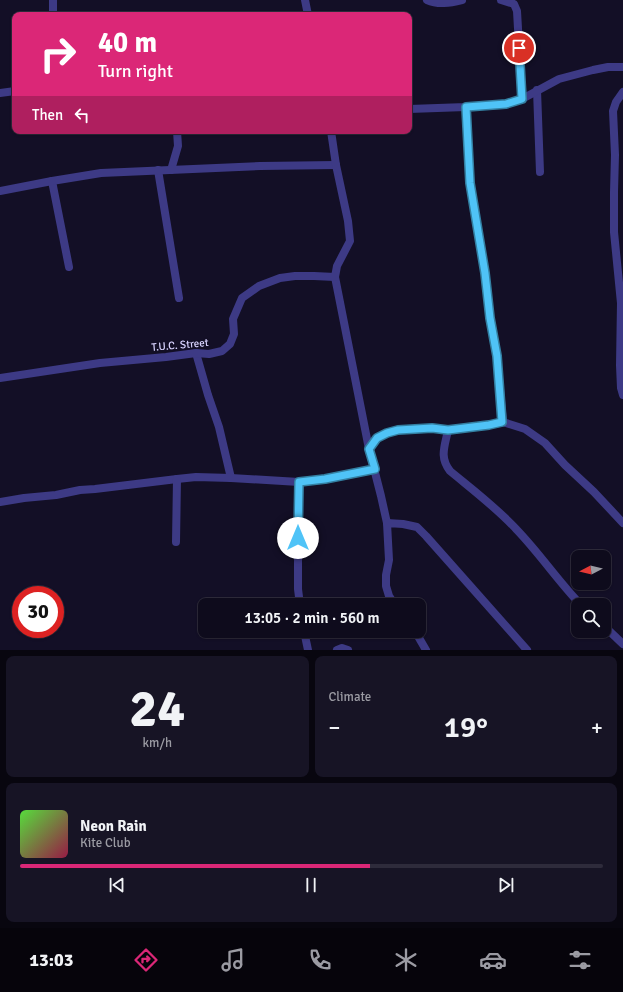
<!DOCTYPE html>
<html lang="en">
<head>
<meta charset="utf-8">
<style>
  :root { --surface:#0e0b1c; --page:#171425; --text:#f1f3f6; --muted:#9b9ba3; --line:#2e2b3b; --accent:#db2777 }
  body { margin:0; font-family:Signika,sans-serif; background:var(--page); color:var(--text); height:100vh; display:flex; flex-direction:column; font-size:15px; white-space:nowrap }
  * { box-sizing:border-box; margin:0 }
  p { font-size:13px; color:var(--muted) }
  .icon { flex:none; width:22px; height:22px; fill:none; stroke:currentColor; stroke-width:2; stroke-linecap:round; stroke-linejoin:round }
  .map { position:relative; height:650px; overflow:hidden }
  .side { display:flex; flex-direction:column; gap:6px; padding:6px; background:#08060f; flex:1 }
  .side>* { flex:none }
  .top-card { position:absolute; left:12px; top:12px; width:400px; height:122px; border-radius:8px; box-shadow:0 1px 3px #0004,0 0 0 1px var(--line); background:#db2777; color:#fff; overflow:hidden }
  .needle { width:26px; rotate:263deg }
  .controls { position:absolute; left:571px; top:550px; display:grid; gap:8px }
  .controls a { display:grid; place-items:center; width:40px; height:40px; border-radius:8px; background:var(--surface); box-shadow:0 1px 3px #0004,0 0 0 1px var(--line); font-size:20px }
  .speed { position:absolute; left:12px; top:586px; display:flex; gap:8px; font-size:20px; font-weight:700; text-align:center }
  .speed>* { display:grid; place-content:center; width:52px; height:52px; border-radius:50%; background:var(--surface); box-shadow:0 1px 3px #0004,0 0 0 1px var(--line); line-height:1 }
  .speed .limit { border:6px solid #d22; background:#fff; color:#111 }
  .pin { position:absolute; display:grid; place-items:center; width:34px; height:34px; color:#fff; margin:-17px; border:2px solid #fff; border-radius:50%; box-shadow:0 1px 4px #0007 }
  .me { position:absolute; width:44px; margin:-22px; rotate:0deg; stroke-linejoin:round; filter:drop-shadow(0 0 3px #0008) }
  .turn { display:flex; align-items:center; gap:14px; height:84px; padding:0 20px; font-size:18px }
  .turn .icon { width:52px; height:52px; stroke-width:2.5 }
  .turn b { display:block; font-size:28px; line-height:34px }
  .then { display:flex; align-items:center; height:38px; padding:0 20px; background:#0003; gap:8px; font-size:15px }
  .big { font-size:30px; font-weight:600; line-height:1.1 }
  .side .widget { flex:1; display:flex; flex-direction:column; justify-content:center; gap:6px; min-width:0; padding:0 14px; border-radius:8px; background:var(--page) }
  .side .dial { align-items:center; gap:0 }
  .dial b { font-size:52px; line-height:1 }
  .song { display:flex; align-items:center; gap:12px }
  .cover { width:48px; height:48px; border-radius:6px; background:linear-gradient(135deg,hsl(110 70% 55%),hsl(340 70% 35%)) }
  .played { height:4px; border-radius:2px; background:linear-gradient(90deg,var(--accent) 60%,var(--line) 60%) }
  .keys { display:flex; justify-content:space-around; direction:ltr }
  .heat { display:flex; justify-content:space-between; align-items:center; font-size:22px; direction:ltr }
  .side .tiles { flex:1; display:grid; gap:6px; grid-template-columns:1fr 1fr }
  .widget:last-child { grid-column:span 2 }
  .trip { position:absolute; left:198px; top:598px; width:228px; height:40px; border-radius:8px; background:var(--surface); box-shadow:0 1px 3px #0004,0 0 0 1px var(--line); font-weight:600; line-height:40px; text-align:center }
  .menu { display:flex; height:64px; justify-content:space-around; align-items:center; background:#06040b; color:var(--muted) }
  .menu .icon { width:28px; height:28px }
  .menu .active { color:var(--accent) }
  .menu b { font-size:18px; color:var(--text) }
  .map>svg:first-child { display:block }
  .lines { fill:none; stroke-linecap:round; stroke-linejoin:round }
  .street { stroke:#3d3a85; stroke-width:8 }
  .route-casing { stroke:#337fa1; stroke-width:10 }
  .route { stroke:#4fc3f7; stroke-width:7 }
  .labels { text-anchor:middle; dominant-baseline:central; stroke-width:3; stroke-linejoin:round; paint-order:stroke }
  .street-label { font-size:11px; fill:#d9d4ff; stroke:#130f26 }
</style>
</head>
<body>
<div class="map">
<svg width="623" height="650" viewBox="0 0 623 650">
  <rect width="100%" height="100%" fill="#130f26"/>
  <g class="lines">
    <g class="street">
      <path d="M305 0 308 15"/>
      <path d="M427 0C438 5 450 3 462 0"/>
      <path d="M501 0 514 4 517 11 522 99"/>
      <path d="M53 15V0"/>
      <path d="M537 90 540 172"/>
      <path d="M623 92 616 102 613 111 615 155 614 192V232L621 303 620 365 621 388 623 395"/>
      <path d="M0 93 15 91"/>
      <path d="M466 107 470 183 485 273 490 318 497 356 503 422"/>
      <path d="M409 109 466 107 506 104 522 99 559 79 593 70 608 67H623"/>
      <path d="M158 170 179 298"/>
      <path d="M171 170 178 146 177 131"/>
      <path d="M52 181 69 267"/>
      <path d="M0 191 52 181 101 173 260 166 336 165"/>
      <path d="M335 277 369 449 381 496 387 523"/>
      <path d="M196 353 208 395 219 427 231 478"/>
      <path d="M0 378 100 363 166 357 196 353 209 354 222 351 230 344 234 334 233 319 242 298 259 286 280 278 295 276H314L335 277 337 266 350 241 348 221 336 165 331 131"/>
      <path d="M448 430C445 446 439 457 450 471 473 490 497 508 517 530 540 554 558 581 581 605"/>
      <path d="M369 449 377 438 387 433 398 430 432 428 448 430 489 425 503 422 525 429 545 443 565 465 594 492 623 523"/>
      <path d="M299 482 298 563V589L300 605"/>
      <path d="M0 502 24 498 56 495 80 490 95 489 177 479 196 477 231 478 299 482 325 479 375 469"/>
      <path d="M176 542 177 479"/>
      <path d="M395 605 389 596 386 586V575L389 560 387 523 403 524 417 527 426 536 527 650"/>
      <path d="M604 626 623 644"/>
      <path d="M304 631 308 650"/>
      <path d="M415 631 426 650"/>
      <path d="M337 650 342 648 348 650"/>
    </g>
  </g>
  <g class="lines">
    <g class="route-casing">
      <path id="route" d="M298 538 299 482 325 479 375 469 369 449 377 438 387 433 398 430 432 428 448 430 489 425 502 422 497 356 490 318 485 273 470 183 466 107 506 104 522 99 519 48"/>
    </g>
    <use href="#route" class="route"/>
  </g>
  <g class="labels">
    <g class="street-label">
      <text transform="translate(180 345) rotate(-5)">T.U.C. Street</text>
    </g>
  </g>
</svg>
<div class="controls">
<a><svg class="needle" viewBox="-14 -14 28 28"><path d="M0-13l5 13h-10z" fill="#e53935"/><path d="M0 13l5-13h-10z" fill="#9b9ba3"/></svg></a>
<a><svg class="icon" aria-label="search" viewBox="0 0 24 24"><circle cx="10" cy="10" r="6"/><path d="M15 15l6 6"/></svg></a>
</div>
<div class="speed"><div class="limit">30</div></div>
<div class="pin" style="left:519px;top:48px;background:#d93025"><svg class="icon" aria-label="arrive" viewBox="0 0 24 24"><path d="M6 21V4h12l-3 4 3 4H6"/></svg></div>
<svg class="me" style="left:298px;top:538px" viewBox="-20 -20 40 40"><circle r="19" fill="#fff"/><path d="M0-13L10 11 0 6-10 11z" fill="#4fc3f7"/></svg>
<div class="trip">13:05 · 2 min · 560 m</div>
<div class="top-card">
<div class="turn"><svg class="icon" aria-label="right" viewBox="0 0 24 24"><path d="M7 20v-9h11M14 6l5 5-5 5"/></svg><div><b>40 m</b>Turn right</div></div>
<div class="then">Then<svg class="icon" aria-label="left" viewBox="0 0 24 24"><path d="M17 20v-9H6M10 6l-5 5 5 5"/></svg></div>
</div>
</div>
<section class="side">
<div class="tiles">
<div class="widget dial"><b>24</b><p>km/h</p></div>
<div class="widget"><p>Climate</p>
<div class="heat"><a>−</a><b class="big">19°</b><a>+</a></div>
</div>
<div class="widget">
<div class="song"><i class="cover"></i><div><b>Neon Rain</b><p>Kite Club</p></div></div>
<div class="played"></div>
<div class="keys"><svg class="icon" aria-label="previous" viewBox="0 0 24 24"><path d="M18 5L8 12l10 7zM5 5v14"/></svg><svg class="icon" aria-label="pause" viewBox="0 0 24 24"><path d="M8 5v14M16 5v14"/></svg><svg class="icon" aria-label="next" viewBox="0 0 24 24"><path d="M6 5l10 7-10 7zM19 5v14"/></svg></div>
</div>
</div>
</section>
<nav class="menu">
<b>13:03</b>
<svg class="icon active" aria-label="directions" viewBox="0 0 24 24"><path d="M12 3l9 9-9 9-9-9zM9 14v-3h6M13 9l2 2-2 2"/></svg>
<svg class="icon" aria-label="music" viewBox="0 0 24 24"><path d="M9 18V5l10-2v13"/><circle cx="6" cy="18" r="3"/><circle cx="16" cy="16" r="3"/></svg>
<svg class="icon" aria-label="phone" viewBox="0 0 24 24"><path d="M5 4h4l2 5-3 2q2 4 5 5l2-3 5 2v4C11 20 4 13 5 4z"/></svg>
<svg class="icon" aria-label="climate" viewBox="0 0 24 24"><path d="M12 3v18M4 7l16 10M4 17L20 7"/></svg>
<svg class="icon" aria-label="car" viewBox="0 0 24 24"><path d="M5 17H2v-5l4-1 3-4h7l3 4 3 1v5h-3M9 17h6M6 11h13"/><circle cx="7" cy="17" r="2"/><circle cx="17" cy="17" r="2"/></svg>
<svg class="icon" aria-label="filters" viewBox="0 0 24 24"><path d="M4 7h16M4 17h16"/><circle cx="9" cy="7" r="2"/><circle cx="15" cy="17" r="2"/></svg>
</nav>
</body>
</html>
